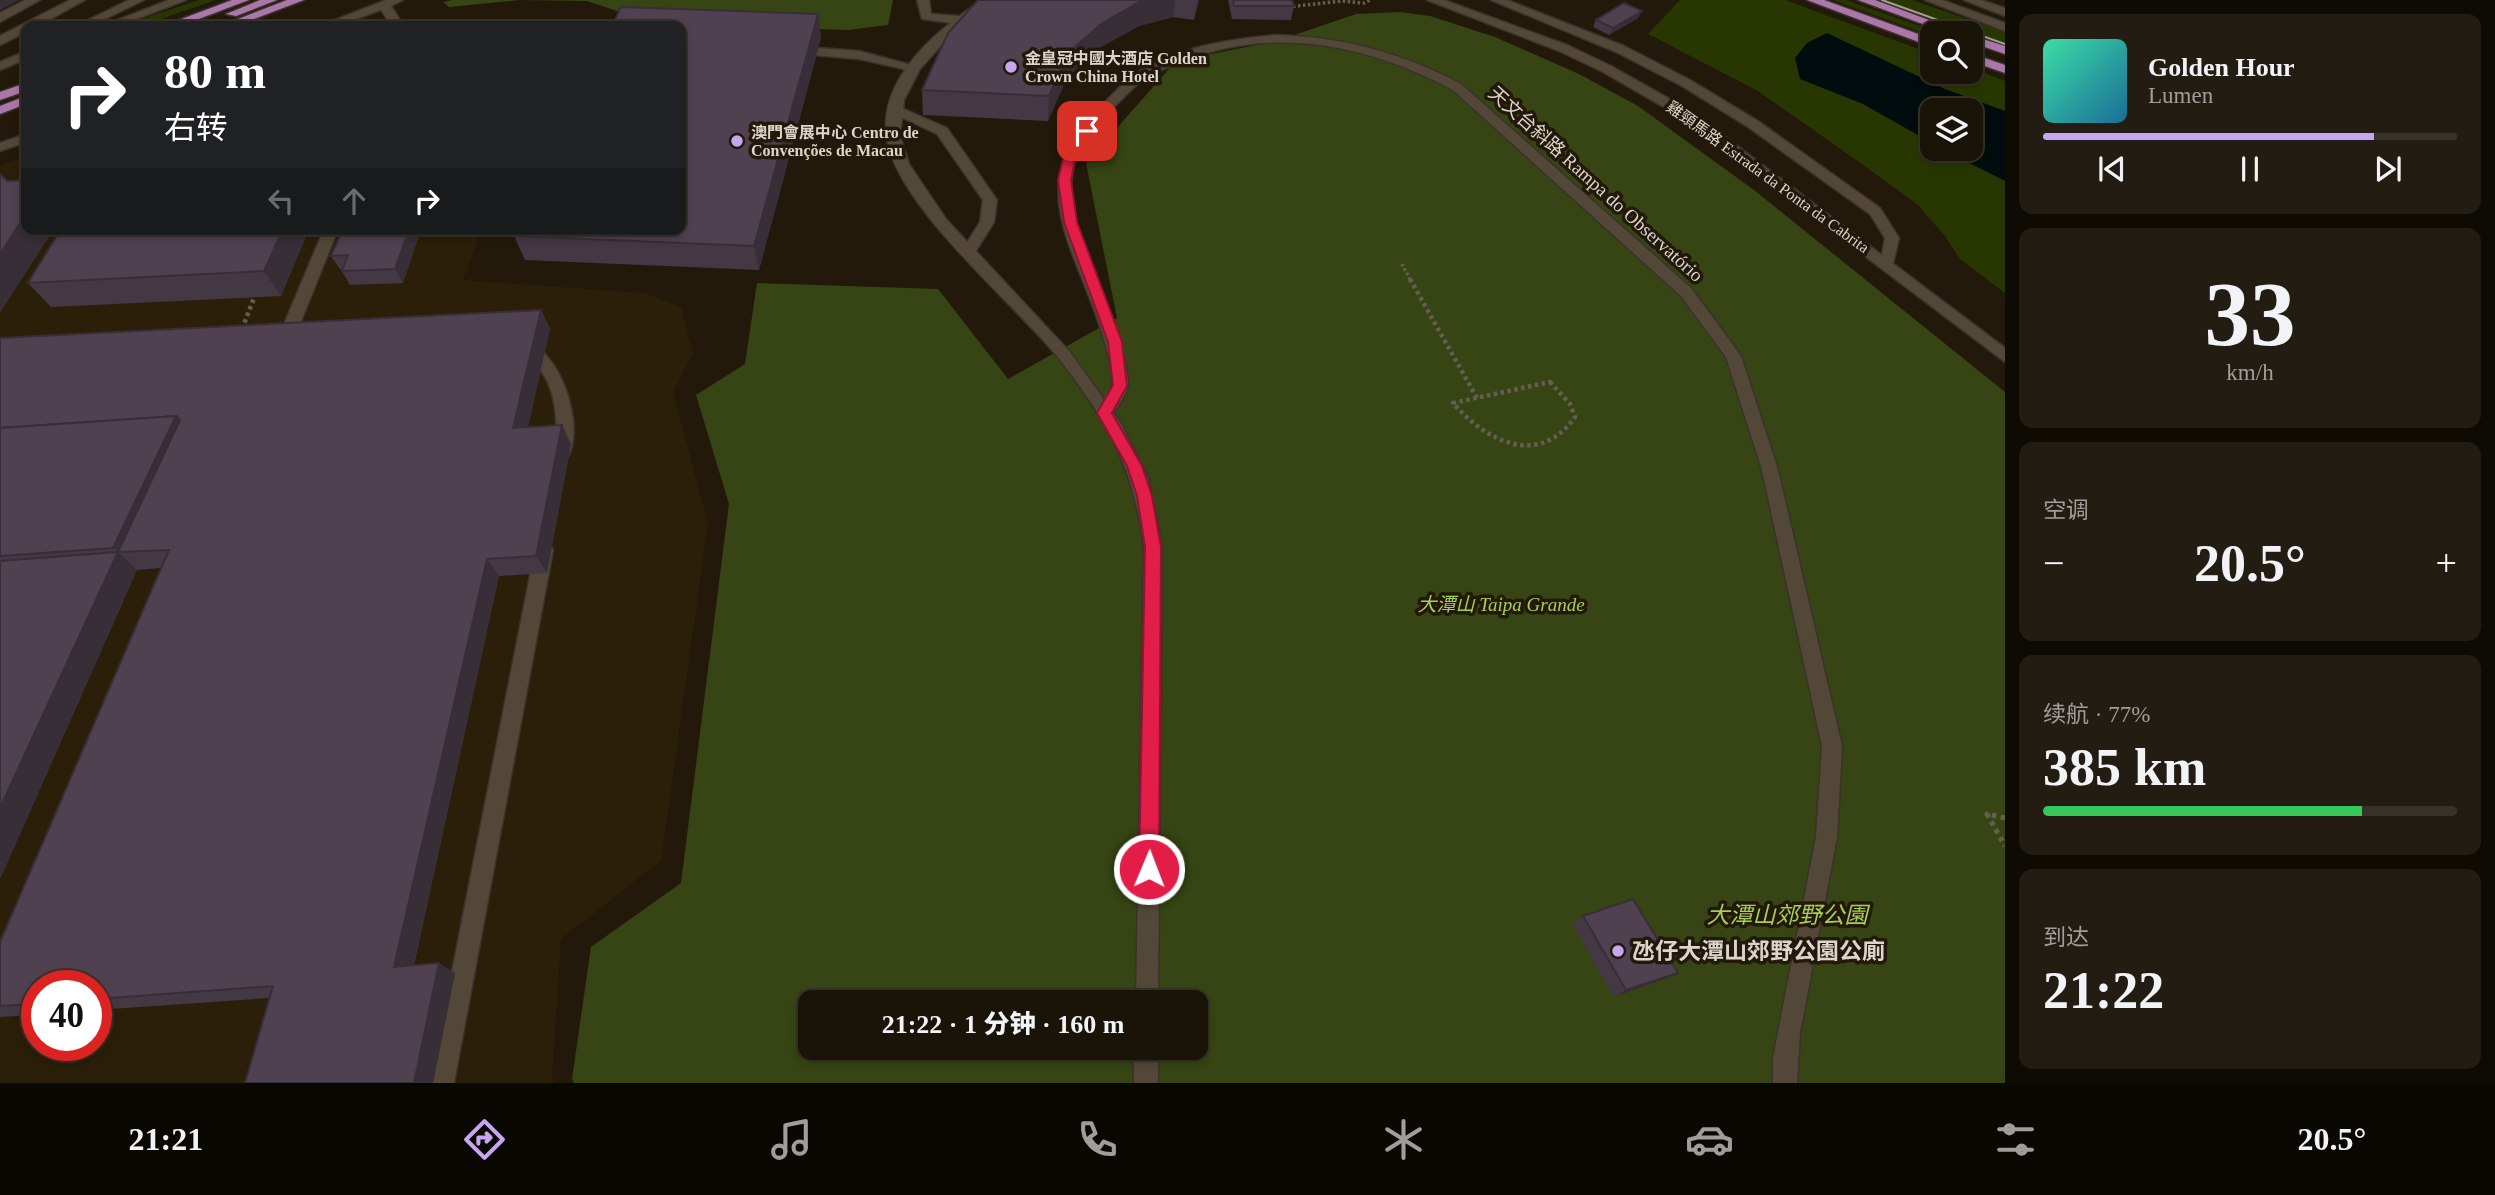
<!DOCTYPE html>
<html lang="zh">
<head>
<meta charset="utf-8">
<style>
  :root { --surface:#1a1308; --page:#231c12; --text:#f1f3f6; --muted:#9f9e9c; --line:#383229; --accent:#c6a6f0 }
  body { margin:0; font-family:"Times New Roman","Noto Sans SC",serif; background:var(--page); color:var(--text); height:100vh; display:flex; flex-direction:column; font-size:26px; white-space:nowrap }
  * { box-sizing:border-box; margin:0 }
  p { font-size:23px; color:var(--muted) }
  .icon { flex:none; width:38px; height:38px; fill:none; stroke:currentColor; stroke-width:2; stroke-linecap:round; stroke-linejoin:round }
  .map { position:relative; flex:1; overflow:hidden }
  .sheet { display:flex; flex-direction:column; gap:14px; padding:14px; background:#0e0a04; width:490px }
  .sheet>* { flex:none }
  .guide { position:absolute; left:21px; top:21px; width:665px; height:214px; border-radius:14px; box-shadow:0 4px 10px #0003,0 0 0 2px var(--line); background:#202124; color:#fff; overflow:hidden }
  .buttons { position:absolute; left:1920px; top:21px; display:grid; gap:14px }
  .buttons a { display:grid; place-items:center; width:63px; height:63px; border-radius:14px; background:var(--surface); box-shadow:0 4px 10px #0003,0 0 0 2px var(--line); font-size:35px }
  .speed { position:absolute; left:21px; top:970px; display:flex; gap:14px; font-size:35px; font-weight:700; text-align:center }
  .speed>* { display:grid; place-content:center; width:91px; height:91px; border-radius:50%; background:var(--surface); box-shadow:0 4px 10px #0003,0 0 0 2px var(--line); line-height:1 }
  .speed .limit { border:10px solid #d22; background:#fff; color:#111 }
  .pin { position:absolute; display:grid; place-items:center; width:60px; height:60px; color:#fff; margin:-30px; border-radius:14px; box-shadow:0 4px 10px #0006 }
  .me { position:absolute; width:77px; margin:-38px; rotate:1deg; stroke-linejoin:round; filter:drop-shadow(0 0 5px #0008) }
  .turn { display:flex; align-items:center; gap:24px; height:147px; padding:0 28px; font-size:32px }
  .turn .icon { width:91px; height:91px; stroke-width:2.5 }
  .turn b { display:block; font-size:49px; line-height:60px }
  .lanes { display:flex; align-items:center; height:66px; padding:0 28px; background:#0003; justify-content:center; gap:35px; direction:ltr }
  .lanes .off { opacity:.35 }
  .big { font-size:52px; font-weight:800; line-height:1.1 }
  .sheet .tile { flex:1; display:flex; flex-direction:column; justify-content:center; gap:10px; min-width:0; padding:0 24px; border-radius:14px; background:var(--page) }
  .sheet .dial { align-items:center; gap:0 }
  .dial b { font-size:91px; line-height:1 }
  .song { display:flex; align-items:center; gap:21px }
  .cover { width:84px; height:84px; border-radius:10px; background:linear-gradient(135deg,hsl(160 70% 55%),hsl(200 70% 35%)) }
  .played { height:7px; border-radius:4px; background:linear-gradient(90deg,var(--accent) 80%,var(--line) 80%) }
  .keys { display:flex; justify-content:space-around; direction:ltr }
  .heat { display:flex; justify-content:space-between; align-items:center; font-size:38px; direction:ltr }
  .charge { height:10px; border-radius:5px; background:linear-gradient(90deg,#34c759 77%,var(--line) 0) }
  .trip { position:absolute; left:798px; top:990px; width:410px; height:70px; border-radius:14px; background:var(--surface); box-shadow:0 4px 10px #0003,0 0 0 2px var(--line); font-weight:800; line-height:70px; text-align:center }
  .dock { display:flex; height:112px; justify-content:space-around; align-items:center; background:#0a0803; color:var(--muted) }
  .dock .icon { width:49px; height:49px }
  .dock .on { color:var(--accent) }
  .dock b { font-size:32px; color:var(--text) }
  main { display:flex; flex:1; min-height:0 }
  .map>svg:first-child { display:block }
  .built { fill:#2c1f09; fill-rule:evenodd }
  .green { fill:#283702; fill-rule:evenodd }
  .forest { fill:#364513; fill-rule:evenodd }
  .water { fill:#000c0d }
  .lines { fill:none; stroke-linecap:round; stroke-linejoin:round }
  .service-casing { stroke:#3a322d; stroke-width:3 }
  .minor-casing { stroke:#3a322d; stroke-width:3 }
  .tertiary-casing { stroke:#3a322d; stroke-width:3 }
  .secondary-casing { stroke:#3a322d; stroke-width:3 }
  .primary-casing { stroke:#3a322d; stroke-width:3 }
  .path-far2 { stroke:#675e51; stroke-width:3.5; stroke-dasharray:2.5 2.5; stroke-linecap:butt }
  .path-far1 { stroke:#675e51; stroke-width:4.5; stroke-dasharray:3.5 3.5; stroke-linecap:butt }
  .path { stroke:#675e51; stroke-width:5; stroke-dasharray:4.5 4.5; stroke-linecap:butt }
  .service { fill:#534838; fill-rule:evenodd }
  .minor { fill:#534838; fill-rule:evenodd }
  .tertiary { fill:#534838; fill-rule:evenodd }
  .secondary { fill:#534838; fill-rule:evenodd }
  .primary { fill:#ab77a9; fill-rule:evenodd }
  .tram { stroke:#a69e93; stroke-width:2 }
  .path-bridge { stroke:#675e51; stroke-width:4.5; stroke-dasharray:3.5 3.5; stroke-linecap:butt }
  .wall { fill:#443845 }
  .shaded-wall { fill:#372e38 }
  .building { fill:#4f4150; stroke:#372e38; stroke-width:2 }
  .route { fill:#e11d48; stroke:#92132f; stroke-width:2 }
  .poi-dot { fill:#c6a6f0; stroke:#23190a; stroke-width:2.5 }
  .labels { text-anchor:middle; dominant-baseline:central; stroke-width:7; stroke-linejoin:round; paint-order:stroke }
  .far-poi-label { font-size:16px; font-weight:bold; fill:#dcd5cb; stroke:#23190a; text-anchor:start }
  .far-street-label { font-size:16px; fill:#dcd5cb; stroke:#23190a }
  .street-label { font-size:19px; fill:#dcd5cb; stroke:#23190a }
  .park-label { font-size:19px; font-style:italic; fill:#a7cf54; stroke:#23190a }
  .near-park-label { font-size:23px; font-style:italic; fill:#a7cf54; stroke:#23190a }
  .near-poi-label { font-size:23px; font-weight:bold; fill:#dcd5cb; stroke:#23190a; text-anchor:start }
</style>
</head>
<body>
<main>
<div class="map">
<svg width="2005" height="1083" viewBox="0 0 2005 1083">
  <rect width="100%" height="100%" fill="#23190a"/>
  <path class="built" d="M26 157V229H482L463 280 644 293 681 307 693 353 673 392 708 524 661 861 561 939 552 1076 554 1083H0V166ZM37 985H96V1045H37Z"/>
  <g class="green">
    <path d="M199 0H216L140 26H121Z"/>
    <path d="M1680 0H1785L1932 54V72H1970L1971 68 2005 81V293L1960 259 1945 236 1918 205 1866 167 1758 91 1648 34ZM1932 110H1970V149H1932Z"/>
    <path d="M1833 0H1846L1939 33H1932V36Z"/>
    <path d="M1878 0H1912L2005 32V45Z"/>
  </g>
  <g class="forest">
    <path d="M452 0H893L888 25 848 30 656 24 587 1 520 0 449 7 443 2Z"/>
    <path d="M1400 12 1430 16 1495 37 1579 74 1638 106 1754 190 2005 392V1083H574L572 1079 591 947 681 883 729 504 696 395 745 364 757 283 938 289 1008 379 1117 318 1086 163 1176 61 1277 41 1356 14ZM810 1003H1195V1048H810Z"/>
  </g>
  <path class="water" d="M1827 33 1945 89 2005 111V181L1942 149H1970V110H1932V143L1863 104 1800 79 1795 58 1807 43Z"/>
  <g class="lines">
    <g class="service-casing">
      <g id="service">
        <path d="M25 0H40L0 22V13Z"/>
        <path d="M129 0H144L91 26H76Z"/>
        <path d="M386 0H403L391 6 404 26H392L381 10 336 26H320Z"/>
        <path d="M917 0H929L931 14 959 16 965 20 959 24 922 19Z"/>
        <path d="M1491 0H1507L1624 46 1690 80 1758 121 1880 208 1899 238 1892 268 1887 270 1880 265 1885 238 1870 214 1748 127 1682 86 1616 52Z"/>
        <path d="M818 48 859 51 919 67 913 71 859 59 814 55 812 52Z"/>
        <path d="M895 105 947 128 997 200 994 222 974 254 969 256 962 251 980 222 983 200 937 134 890 112V106Z"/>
        <path d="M324 229H338L300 324 297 328H287L284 324Z"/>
        <path d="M527 342C561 353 584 424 569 455L563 456 555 450C558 423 557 391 539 368 533 361 525 356 519 348Z"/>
        <path d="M544 543 550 545 553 550 454 1083H430L535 550 538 545Z"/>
      </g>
    </g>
    <g class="minor-casing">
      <path id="minor" d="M1277 35C1344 37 1402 53 1461 84L1691 288 1741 356 1778 470 1842 746 1837 837 1800 1033 1797 1083H1773V1058L1816 837 1822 746 1762 470 1726 357 1681 296 1453 90C1371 46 1277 25 1187 60 1173 65 1156 71 1144 79 1133 87 1125 96 1116 105 1096 124 1076 146 1072 175 1064 232 1111 298 1122 353 1124 363 1129 375 1128 385 1127 396 1116 407 1111 417L1105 419 1097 413C1102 405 1111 395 1112 385 1114 370 1106 347 1102 333 1072 238 1019 183 1107 100 1116 91 1124 82 1135 74 1175 47 1230 39 1277 35Z"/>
    </g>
    <g class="tertiary-casing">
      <g id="tertiary">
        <path d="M70 0H85L38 26H26V32L0 45V36Z"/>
        <path d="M169 0H186L118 26H102Z"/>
        <path d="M982 0H996L952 33 920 69 904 100 900 136 909 164 946 219 1070 352 1120 422 1148 478 1162 547 1158 1003H1136L1144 547C1133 467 1110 425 1061 361 1017 305 890 202 886 132 882 74 940 28 982 0Z"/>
        <path d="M1427 0H1444L1567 45 1611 66 1691 111 2005 348V362L1681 117 1603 72 1559 51Z"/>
        <path d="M1925 0H1942L2005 23V31Z"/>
        <path d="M1964 0H1981L2005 8V16Z"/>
        <path d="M26 51V59L0 70V62Z"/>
        <rect x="1134" y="1048" width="24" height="35"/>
      </g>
    </g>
    <g class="secondary-casing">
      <path id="secondary" d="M26 134V142L0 151V143Z"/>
    </g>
    <g class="primary-casing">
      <g id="primary">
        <path d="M232 0H249L180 26H163Z"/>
        <path d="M260 0H277L236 16 226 14Z"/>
        <path d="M287 0H304L236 26H220Z"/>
        <path d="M1807 0H1824L1932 39V47Z"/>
        <path d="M1858 0H1875L1964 33H1947Z"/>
        <path d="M1970 35 2005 46V54L1970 42Z"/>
        <path d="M1970 53 2005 65V73L1970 61Z"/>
        <path d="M26 83V91L0 100V92Z"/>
        <path d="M26 96V104L0 114V106Z"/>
      </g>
    </g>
    <g class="path-far2">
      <path d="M1288 7 1342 1 1364 3 1370 0"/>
      <path d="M844 155 869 157"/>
      <path d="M1402 264 1411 281"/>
    </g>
    <g class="path-far1">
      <path d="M1410 279 1477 398"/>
      <path d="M1550 382 1570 404 1575 417C1539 468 1487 442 1453 403Z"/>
    </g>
    <path class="path" d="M2005 818 1987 814 2005 846"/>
    <use href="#service" class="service"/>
    <use href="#minor" class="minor"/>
    <use href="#tertiary" class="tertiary"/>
    <use href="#secondary" class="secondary"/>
    <use href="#primary" class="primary"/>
    <path class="tram" d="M1882 0 2005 44"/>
    <path class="path-bridge" d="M242 329 254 298"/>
  </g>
  <g class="wall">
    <path d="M977 0H1199L1194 20 1173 17 1139 26 1099 48 1067 78 1048 121 923 115 922 90Z"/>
    <path d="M1228 0H1292L1294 6 1291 20 1232 19Z"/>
    <path d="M1642 11 1638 18 1609 35 1593 27 1596 20Z"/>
    <path d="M818 14 821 38 759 270 525 260 514 236Z"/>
    <path d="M61 229H309L281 296 51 307 28 283Z"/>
    <path d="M343 229H421L403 283 350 285 342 271V269H340L331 256Z"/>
    <path d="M541 310 550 329 528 427 571 444 547 573 499 576 414 965 455 973 433 1083H245L270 998 96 1010V985H37V1015L0 1017V942L161 568 137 570 0 879V338Z"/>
    <path d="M1583 916 1664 979 1614 997 1572 923Z"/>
  </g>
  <g class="shaded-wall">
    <path d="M0 0H19L0 10Z"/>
    <path d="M1146 0H1175L1173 17 1139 26 1099 48 1067 78 1048 121 1049 96 1068 53 1101 24 1141 1Z"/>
    <path d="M1197 0H1199L1194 20Z"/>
    <path d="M1642 11 1638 18 1609 35 1613 28Z"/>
    <path d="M818 14 821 38 759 270 754 246Z"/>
    <path d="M26 214V229H54L0 313V254Z"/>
    <path d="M283 229H309L281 296 264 271Z"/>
    <path d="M409 229H421L403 283 395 269Z"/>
    <path d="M541 310 550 329 523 446 513 428Z"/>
    <path d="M176 416 197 439 118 552 137 570 0 879V808L118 552 113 548Z"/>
    <path d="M562 425 571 444 547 573 536 556Z"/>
    <path d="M487 559 499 576 411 976 394 967Z"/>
    <path d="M439 963 455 973 433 1083H414Z"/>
    <path d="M1678 973 1664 979 1614 997 1626 990Z"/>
  </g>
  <g class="building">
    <path d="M978 0H1146L1141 1 1101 24 1068 53 1049 96 922 90 948 33Z"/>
    <path d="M1233 0H1292L1294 6H1234Z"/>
    <path d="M1624 3 1642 11 1613 28 1596 20Z"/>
    <path d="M621 7 818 14 754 246 514 236 517 229H681V26H612Z"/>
    <path d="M0 174 7 181 26 180V214L0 254Z"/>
    <path d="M61 229H283L264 271 28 283Z"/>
    <path d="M343 229H409L395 269 342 271 348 255 331 256Z"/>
    <path d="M541 310 513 428 562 425 536 556 487 559 394 967 439 963 414 1083H245L273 986 96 999V985H37V1004L0 1006V942L169 550 118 552 180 420 176 416 0 428V338Z"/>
    <path d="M176 416 113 548 0 556V428Z"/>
    <path d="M118 552 0 808V561Z"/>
    <path d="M1633 899 1678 973 1626 990 1583 916Z"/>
  </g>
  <path class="route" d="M1087 127 1092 131 1077 151 1071 180 1077 222 1122 342 1127 386 1112 413 1142 466 1152 496 1161 547 1159 869 1156 875 1149 878 1142 875 1139 869 1145 547 1137 496 1127 466 1097 413 1113 385 1108 342 1064 222 1058 180 1065 150 1082 128Z"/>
  <g class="poi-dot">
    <circle cx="1011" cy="67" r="7"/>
    <circle cx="737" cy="141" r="7"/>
    <circle cx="1618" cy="951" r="7"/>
  </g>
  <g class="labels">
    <g class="far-poi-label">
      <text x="1025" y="58">金皇冠中國大酒店 Golden<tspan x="1025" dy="18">Crown China Hotel</tspan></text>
      <text x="751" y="132">澳門會展中心 Centro de<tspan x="751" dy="18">Convenções de Macau</tspan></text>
    </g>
    <g class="far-street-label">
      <text transform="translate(1768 177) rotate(36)">雞頸馬路 Estrada da Ponta da Cabrita</text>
    </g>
    <g class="street-label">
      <text transform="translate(1596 184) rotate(42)">天文台斜路 Rampa do Observatório</text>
    </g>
    <g class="park-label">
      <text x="1501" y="604">大潭山 Taipa Grande</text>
    </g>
    <g class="near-park-label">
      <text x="1787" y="915">大潭山郊野公園</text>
    </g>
    <g class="near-poi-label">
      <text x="1632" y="951">氹仔大潭山郊野公園公廁</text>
    </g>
  </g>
</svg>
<div class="buttons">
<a><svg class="icon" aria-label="search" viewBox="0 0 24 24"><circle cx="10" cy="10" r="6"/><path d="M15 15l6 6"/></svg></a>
<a><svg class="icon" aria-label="layers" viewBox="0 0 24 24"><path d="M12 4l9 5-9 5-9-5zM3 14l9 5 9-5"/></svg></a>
</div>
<div class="speed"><div class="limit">40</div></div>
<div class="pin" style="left:1087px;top:131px;background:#d93025"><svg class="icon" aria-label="arrive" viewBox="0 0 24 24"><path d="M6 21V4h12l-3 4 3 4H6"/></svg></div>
<svg class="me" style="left:1149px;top:869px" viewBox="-20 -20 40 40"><circle r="17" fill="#e11d48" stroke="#fff" stroke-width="3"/><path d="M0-11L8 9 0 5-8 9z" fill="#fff"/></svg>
<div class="trip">21:22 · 1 分钟 · 160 m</div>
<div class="guide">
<div class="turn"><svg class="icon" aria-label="right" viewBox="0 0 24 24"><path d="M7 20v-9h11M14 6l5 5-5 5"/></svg><div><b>80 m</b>右转</div></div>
<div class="lanes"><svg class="icon off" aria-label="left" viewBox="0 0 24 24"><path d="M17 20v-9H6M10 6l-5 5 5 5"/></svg><svg class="icon off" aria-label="ahead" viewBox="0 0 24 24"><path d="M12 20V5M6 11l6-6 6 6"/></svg><svg class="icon" aria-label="right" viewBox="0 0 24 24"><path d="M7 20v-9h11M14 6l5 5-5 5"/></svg></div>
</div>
</div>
<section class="sheet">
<div class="tile">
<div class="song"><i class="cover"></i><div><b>Golden Hour</b><p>Lumen</p></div></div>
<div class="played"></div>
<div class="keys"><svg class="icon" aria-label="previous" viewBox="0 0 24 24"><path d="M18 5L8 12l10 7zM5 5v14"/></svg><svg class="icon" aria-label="pause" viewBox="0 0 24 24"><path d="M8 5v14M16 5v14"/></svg><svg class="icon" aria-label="next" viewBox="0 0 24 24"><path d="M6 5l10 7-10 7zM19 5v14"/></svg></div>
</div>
<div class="tile dial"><b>33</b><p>km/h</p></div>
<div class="tile"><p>空调</p>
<div class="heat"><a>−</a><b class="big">20.5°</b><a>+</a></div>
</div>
<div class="tile"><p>续航 · 77%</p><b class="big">385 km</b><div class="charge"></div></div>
<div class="tile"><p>到达</p><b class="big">21:22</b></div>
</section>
</main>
<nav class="dock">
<b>21:21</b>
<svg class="icon on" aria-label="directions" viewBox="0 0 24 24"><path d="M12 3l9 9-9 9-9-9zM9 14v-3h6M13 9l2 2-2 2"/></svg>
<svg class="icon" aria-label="music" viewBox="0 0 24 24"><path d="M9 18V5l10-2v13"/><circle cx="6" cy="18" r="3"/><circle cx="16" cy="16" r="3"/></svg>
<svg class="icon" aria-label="phone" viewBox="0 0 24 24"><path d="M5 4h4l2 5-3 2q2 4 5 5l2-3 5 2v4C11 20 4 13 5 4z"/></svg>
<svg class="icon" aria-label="climate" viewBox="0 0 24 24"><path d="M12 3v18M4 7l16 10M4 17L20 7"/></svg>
<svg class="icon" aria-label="car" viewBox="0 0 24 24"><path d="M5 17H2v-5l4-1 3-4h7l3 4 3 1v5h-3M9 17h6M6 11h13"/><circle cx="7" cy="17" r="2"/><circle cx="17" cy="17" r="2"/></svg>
<svg class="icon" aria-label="filters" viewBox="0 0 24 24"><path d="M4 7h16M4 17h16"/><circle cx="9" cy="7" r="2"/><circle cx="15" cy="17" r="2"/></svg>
<b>20.5°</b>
</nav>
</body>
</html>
